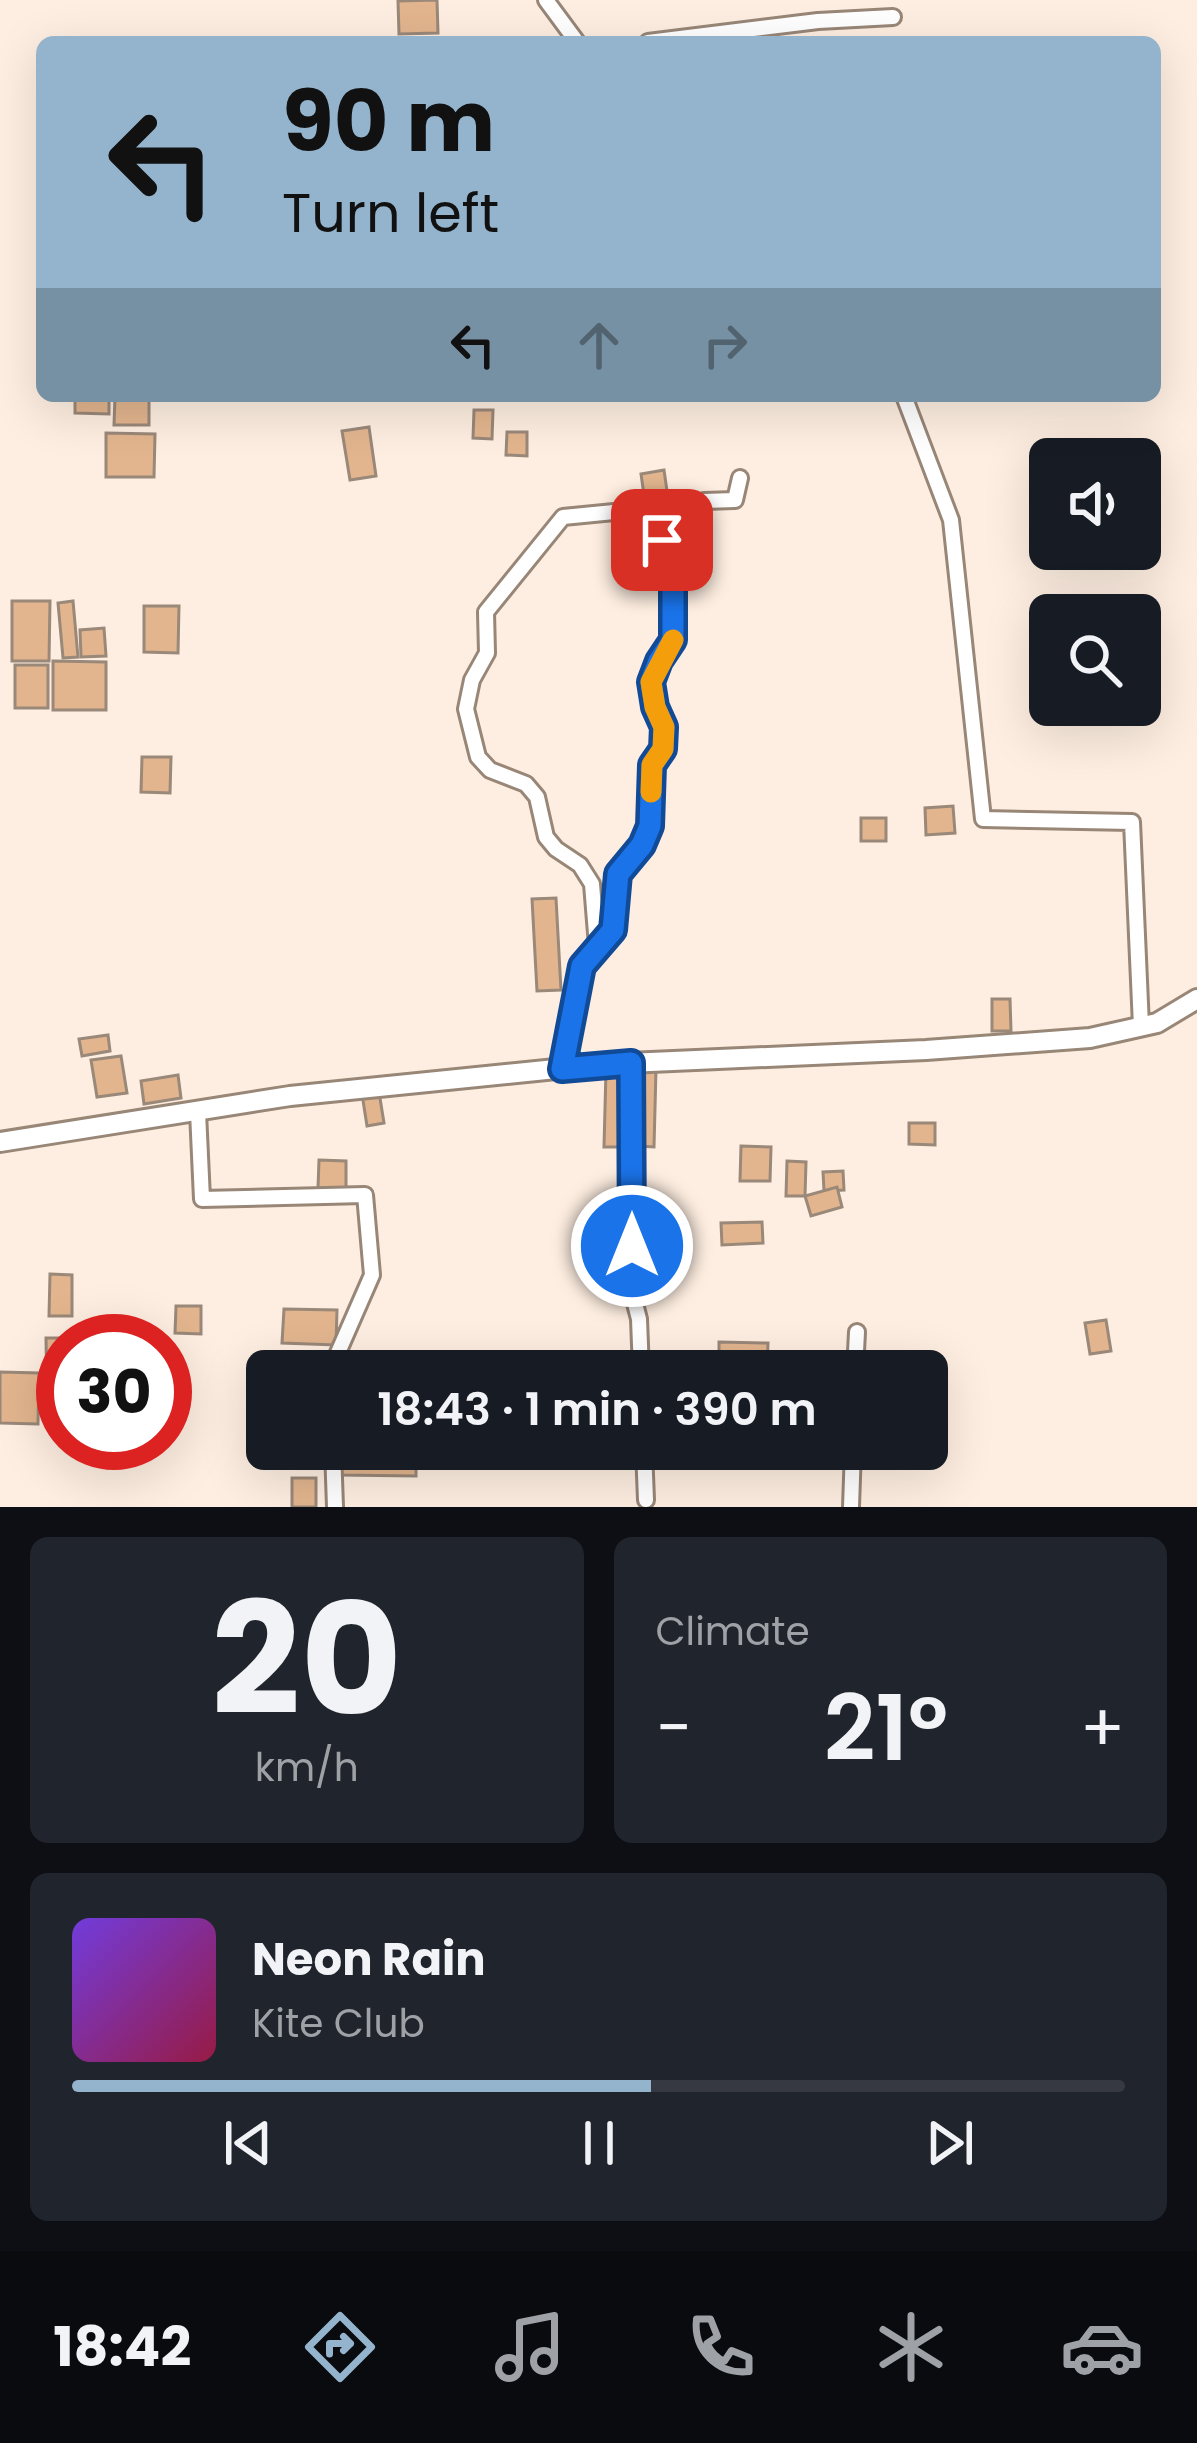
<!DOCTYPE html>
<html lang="en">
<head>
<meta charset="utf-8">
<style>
  :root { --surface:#171b24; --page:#20242c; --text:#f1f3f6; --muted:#9ea1a6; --line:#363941; --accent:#94b4cd }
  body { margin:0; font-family:Poppins,sans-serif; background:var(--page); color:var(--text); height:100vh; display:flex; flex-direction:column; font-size:45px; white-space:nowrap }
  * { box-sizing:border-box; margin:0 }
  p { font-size:39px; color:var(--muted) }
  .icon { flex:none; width:66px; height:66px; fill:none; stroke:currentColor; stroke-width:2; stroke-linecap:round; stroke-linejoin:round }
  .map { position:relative; height:1507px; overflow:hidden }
  .details { display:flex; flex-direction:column; gap:30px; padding:30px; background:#0d0f14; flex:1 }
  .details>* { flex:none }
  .guide { position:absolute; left:36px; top:36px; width:1125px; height:366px; border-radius:18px; box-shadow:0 12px 48px #0002; background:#94b4cd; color:#111; overflow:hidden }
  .fabs { position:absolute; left:1029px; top:438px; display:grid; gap:24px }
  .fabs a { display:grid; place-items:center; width:132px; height:132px; border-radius:18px; background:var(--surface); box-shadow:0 12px 48px #0002; font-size:60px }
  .speed { position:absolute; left:36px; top:1314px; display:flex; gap:24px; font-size:60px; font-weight:700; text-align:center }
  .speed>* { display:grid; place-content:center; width:156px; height:156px; border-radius:50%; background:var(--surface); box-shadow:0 12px 48px #0002; line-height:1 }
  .speed .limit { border:18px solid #d22; background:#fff; color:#111 }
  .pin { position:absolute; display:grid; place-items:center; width:102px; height:102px; color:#fff; margin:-51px; border-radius:24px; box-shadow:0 6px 18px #0006 }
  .me { position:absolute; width:132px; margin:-66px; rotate:0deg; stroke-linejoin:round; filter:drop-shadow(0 0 9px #0008) }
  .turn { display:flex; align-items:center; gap:42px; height:252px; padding:0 48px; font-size:54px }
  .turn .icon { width:156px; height:156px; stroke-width:2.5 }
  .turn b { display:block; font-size:84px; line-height:102px }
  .lanes { display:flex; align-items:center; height:114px; padding:0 48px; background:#0003; justify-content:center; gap:60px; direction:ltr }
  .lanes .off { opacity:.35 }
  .big { font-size:90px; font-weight:600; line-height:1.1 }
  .details .widget { flex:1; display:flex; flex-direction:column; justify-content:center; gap:18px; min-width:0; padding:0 42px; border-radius:18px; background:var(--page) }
  .details .dial { align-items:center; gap:0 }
  .dial b { font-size:156px; line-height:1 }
  .song { display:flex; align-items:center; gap:36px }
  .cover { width:144px; height:144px; border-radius:18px; background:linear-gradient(135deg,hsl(260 70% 55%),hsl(340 70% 35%)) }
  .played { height:12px; border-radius:6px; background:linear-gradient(90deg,var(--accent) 55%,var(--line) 55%) }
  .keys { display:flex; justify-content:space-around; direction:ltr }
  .heat { display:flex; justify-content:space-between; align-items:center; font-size:66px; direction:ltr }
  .details .tiles { flex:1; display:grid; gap:30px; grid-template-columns:1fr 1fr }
  .widget:last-child { grid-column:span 2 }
  .trip { position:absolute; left:246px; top:1350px; width:702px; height:120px; border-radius:18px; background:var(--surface); box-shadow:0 12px 48px #0002; font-weight:600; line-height:120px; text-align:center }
  .tabs { display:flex; height:192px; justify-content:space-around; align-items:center; background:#090b0e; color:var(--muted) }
  .tabs .icon { width:84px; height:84px }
  .tabs .current { color:var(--accent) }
  .tabs b { font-size:54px; color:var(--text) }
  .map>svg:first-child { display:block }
  .building { fill:#e2b58e; stroke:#9a8879; stroke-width:3 }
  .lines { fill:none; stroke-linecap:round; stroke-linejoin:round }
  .minor-casing { stroke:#988677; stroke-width:20 }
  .secondary-casing { stroke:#988677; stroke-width:24 }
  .minor { stroke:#fff; stroke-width:14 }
  .secondary { stroke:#fff; stroke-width:18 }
  .route-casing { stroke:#114b97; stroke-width:30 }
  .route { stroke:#1a73e8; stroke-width:21 }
  .slow { stroke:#f59e0b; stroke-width:21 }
</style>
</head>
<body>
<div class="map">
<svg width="1197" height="1507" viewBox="0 0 1197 1507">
  <rect width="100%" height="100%" fill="#feeee1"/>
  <g class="building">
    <path d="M437 0 438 33 399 34 398 1Z"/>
    <path d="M75 396H109V414L75 413Z"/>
    <path d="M115 396H149V425H114Z"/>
    <path d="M474 410H493L492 439 473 438Z"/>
    <path d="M369 427 376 476 350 480 342 431Z"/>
    <path d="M507 432H527V456L506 455Z"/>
    <path d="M106 433 155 434 154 477H106Z"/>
    <path d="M664 470 667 491 644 495 641 474Z"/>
    <path d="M12 601H50L49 661H12Z"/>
    <path d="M73 601 78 657 63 658 58 603Z"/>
    <path d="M144 606H179L178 653 144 652Z"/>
    <path d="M104 628 106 656 81 657 80 630Z"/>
    <path d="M53 661 106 662V710H53Z"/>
    <rect x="15" y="665" width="33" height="43"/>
    <path d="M142 757H171L170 793 141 792Z"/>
    <path d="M953 806 955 833 926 835 925 808Z"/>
    <rect x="861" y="818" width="25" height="23"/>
    <path d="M556 898 561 990 537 991 532 899Z"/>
    <path d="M992 999H1010L1011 1031H992Z"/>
    <path d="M108 1035 110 1051 82 1056 79 1039Z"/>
    <path d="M121 1056 127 1093 97 1097 91 1060Z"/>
    <path d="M639 1069H656L654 1147 638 1146Z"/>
    <path d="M606 1070 624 1071 622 1147H604Z"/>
    <path d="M178 1075 181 1098 144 1104 141 1081Z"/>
    <path d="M379 1092 384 1123 367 1126 362 1094Z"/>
    <path d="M909 1123H935V1145L909 1144Z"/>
    <path d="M741 1146 771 1147 770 1181H740Z"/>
    <path d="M319 1160 346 1161V1188H318Z"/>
    <path d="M787 1161 806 1162 805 1196H786Z"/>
    <path d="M843 1171 844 1190 824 1191 823 1172Z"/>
    <path d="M837 1187 842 1207 811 1216 805 1196Z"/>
    <path d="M762 1222 763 1243 722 1245 721 1223Z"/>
    <path d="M50 1274 72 1275V1316H49Z"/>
    <path d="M176 1306H201V1334L175 1333Z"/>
    <path d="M284 1309 337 1310 336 1345 282 1343Z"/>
    <path d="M1106 1320 1111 1351 1090 1354 1085 1323Z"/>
    <path d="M46 1338H92V1341H63V1401L47 1402Z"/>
    <path d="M719 1342 768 1343 767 1371H719Z"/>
    <path d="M385 1357V1371H338V1358Z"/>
    <path d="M0 1372 39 1373 38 1424 0 1423Z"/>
    <path d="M339 1456 416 1457V1476L339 1475Z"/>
    <rect x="292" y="1478" width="24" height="29"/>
  </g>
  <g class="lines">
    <g class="minor-casing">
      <g id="minor">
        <path d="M546 0 577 42"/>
        <path d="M648 42 818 21 893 17"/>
        <path d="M904 396 951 520 983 819 1132 822 1141 1026"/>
        <path d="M597 946 592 884 580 865 556 849 546 837 537 797 526 784 490 770 478 757 466 709 472 680 487 653 486 612 563 517 614 512 675 513 704 501 735 500 740 478"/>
        <path d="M631 1063 632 1292 639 1319 641 1371"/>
        <path d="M562 1069 582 966 613 930 618 874 642 845 650 826 652 765 663 749 665 727 655 707 651 683 673 640V582L662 540 675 513"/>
        <path d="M198 1112 202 1199 365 1195 372 1275 330 1371"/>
        <path d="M855 1371 857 1332"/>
        <path d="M333 1449 335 1507"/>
        <path d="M644 1449 646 1500"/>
        <path d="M851 1507 853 1449"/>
      </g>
    </g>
    <g class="secondary-casing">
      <path id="secondary" d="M0 1142 290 1096 605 1064 926 1050 1090 1038 1157 1023 1197 999"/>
    </g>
    <use href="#minor" class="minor"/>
    <use href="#secondary" class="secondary"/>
  </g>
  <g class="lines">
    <g class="route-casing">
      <path id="route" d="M632 1246 631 1063 562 1069 582 966 613 930 618 874 642 845 650 826 652 765 663 749 664 727 655 707 651 682 659 661 673 640V582L662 540"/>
    </g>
    <use href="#route" class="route"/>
    <path class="slow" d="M651 792 652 765 663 749 664 727 655 707 651 682 673 640"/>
  </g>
</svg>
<div class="fabs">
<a><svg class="icon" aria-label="sound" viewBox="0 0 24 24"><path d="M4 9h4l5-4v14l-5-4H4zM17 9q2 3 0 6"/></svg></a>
<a><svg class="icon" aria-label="search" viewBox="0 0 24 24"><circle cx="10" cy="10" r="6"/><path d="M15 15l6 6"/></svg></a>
</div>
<div class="speed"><div class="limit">30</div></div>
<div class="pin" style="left:662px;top:540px;background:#d93025"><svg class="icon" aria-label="arrive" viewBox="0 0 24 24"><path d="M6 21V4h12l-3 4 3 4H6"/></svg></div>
<svg class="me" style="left:632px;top:1246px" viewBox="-20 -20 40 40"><circle r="17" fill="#1a73e8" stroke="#fff" stroke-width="3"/><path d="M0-11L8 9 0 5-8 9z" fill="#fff"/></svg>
<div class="trip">18:43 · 1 min · 390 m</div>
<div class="guide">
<div class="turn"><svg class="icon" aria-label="left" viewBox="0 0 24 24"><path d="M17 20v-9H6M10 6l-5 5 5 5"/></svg><div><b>90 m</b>Turn left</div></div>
<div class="lanes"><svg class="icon" aria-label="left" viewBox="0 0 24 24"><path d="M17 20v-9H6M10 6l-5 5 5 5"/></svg><svg class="icon off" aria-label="ahead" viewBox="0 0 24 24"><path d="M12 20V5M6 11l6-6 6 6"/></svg><svg class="icon off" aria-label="right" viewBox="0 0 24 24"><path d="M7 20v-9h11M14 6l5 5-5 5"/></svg></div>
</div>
</div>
<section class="details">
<div class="tiles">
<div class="widget dial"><b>20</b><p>km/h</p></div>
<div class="widget"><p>Climate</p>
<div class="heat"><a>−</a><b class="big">21°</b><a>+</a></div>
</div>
<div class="widget">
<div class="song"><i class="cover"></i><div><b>Neon Rain</b><p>Kite Club</p></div></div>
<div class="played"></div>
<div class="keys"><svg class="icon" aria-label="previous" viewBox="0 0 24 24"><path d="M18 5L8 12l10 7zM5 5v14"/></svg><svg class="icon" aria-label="pause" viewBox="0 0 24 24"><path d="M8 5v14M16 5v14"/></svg><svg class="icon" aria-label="next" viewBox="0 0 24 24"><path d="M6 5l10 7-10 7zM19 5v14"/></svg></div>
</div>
</div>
</section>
<nav class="tabs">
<b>18:42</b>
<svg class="icon current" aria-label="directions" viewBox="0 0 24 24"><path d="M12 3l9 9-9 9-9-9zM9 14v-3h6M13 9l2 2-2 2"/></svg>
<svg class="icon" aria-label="music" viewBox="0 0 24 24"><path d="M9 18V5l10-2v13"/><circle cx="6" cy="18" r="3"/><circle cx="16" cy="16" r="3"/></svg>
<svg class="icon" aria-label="phone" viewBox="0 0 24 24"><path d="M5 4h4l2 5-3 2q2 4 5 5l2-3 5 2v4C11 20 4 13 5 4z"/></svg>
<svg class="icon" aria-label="climate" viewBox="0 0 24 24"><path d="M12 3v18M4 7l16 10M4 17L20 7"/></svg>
<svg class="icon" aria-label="car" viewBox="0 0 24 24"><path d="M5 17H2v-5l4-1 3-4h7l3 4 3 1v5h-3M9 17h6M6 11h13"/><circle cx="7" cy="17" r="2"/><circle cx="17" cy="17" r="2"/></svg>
</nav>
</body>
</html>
